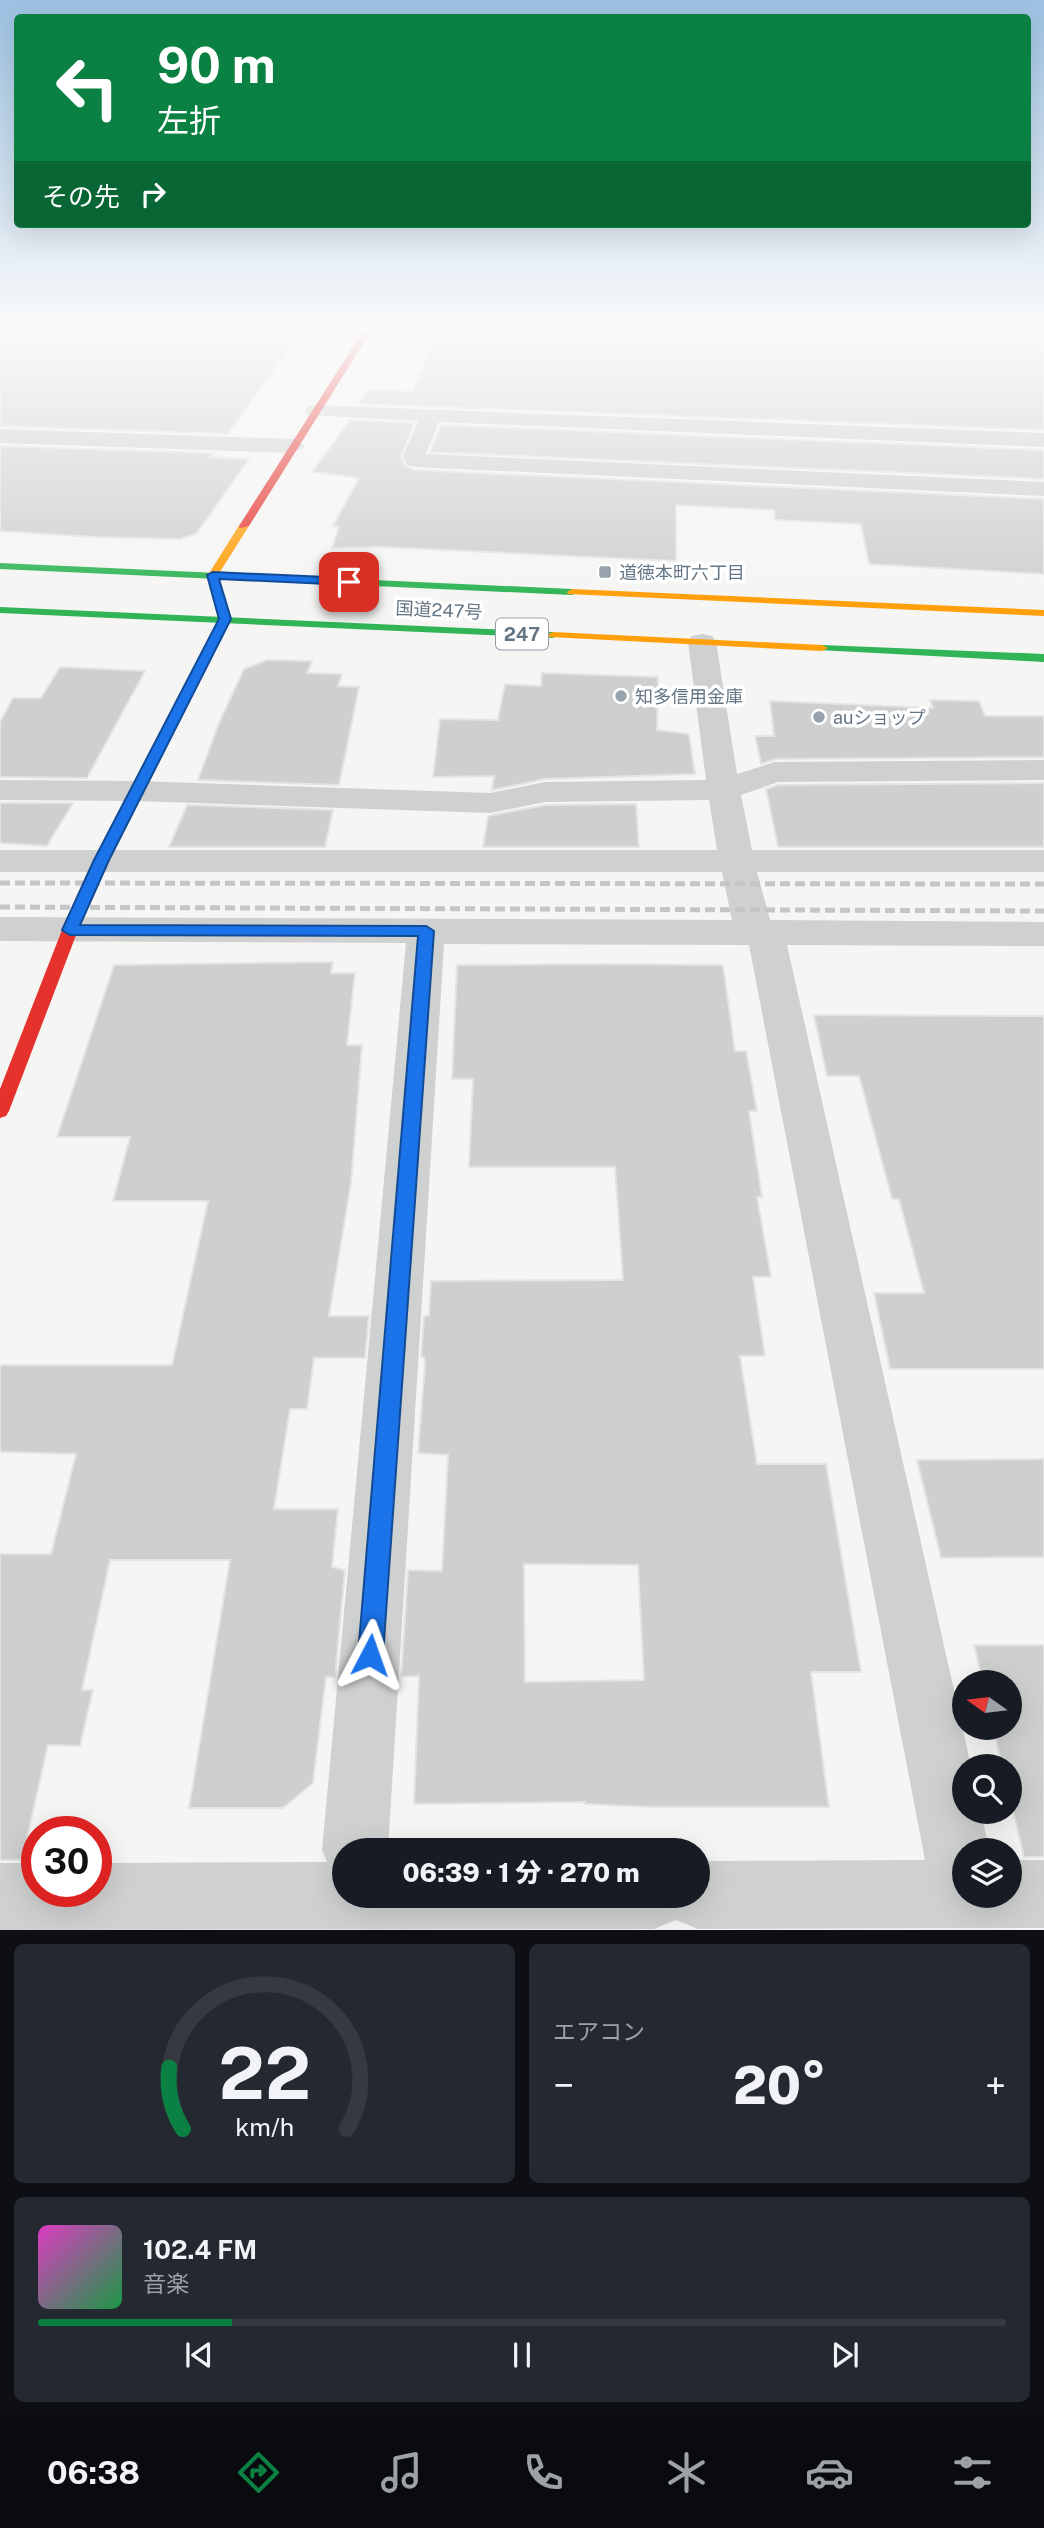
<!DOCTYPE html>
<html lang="ja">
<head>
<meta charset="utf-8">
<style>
  :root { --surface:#171b24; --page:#242831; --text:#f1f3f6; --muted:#9ea1a6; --line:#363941; --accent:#0b8043 }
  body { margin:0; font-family:"Public Sans","Noto Sans JP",sans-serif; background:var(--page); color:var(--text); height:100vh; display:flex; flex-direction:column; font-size:26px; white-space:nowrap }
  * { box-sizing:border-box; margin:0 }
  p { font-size:23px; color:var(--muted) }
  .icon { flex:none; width:38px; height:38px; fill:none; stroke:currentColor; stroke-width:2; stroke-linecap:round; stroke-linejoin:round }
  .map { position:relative; height:1930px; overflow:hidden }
  .drawer { display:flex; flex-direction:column; gap:14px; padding:14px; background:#0d0f14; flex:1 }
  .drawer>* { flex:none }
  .hud { position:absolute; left:14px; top:14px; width:1017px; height:214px; border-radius:7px; box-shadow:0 7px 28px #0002; background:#0b8043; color:#fff; overflow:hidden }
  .needle { width:46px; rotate:284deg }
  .tools { position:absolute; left:952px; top:1670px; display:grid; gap:14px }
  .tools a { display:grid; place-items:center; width:70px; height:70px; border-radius:50%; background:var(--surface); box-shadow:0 7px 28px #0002; font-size:35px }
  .speed { position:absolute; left:21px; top:1816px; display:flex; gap:14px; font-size:35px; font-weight:700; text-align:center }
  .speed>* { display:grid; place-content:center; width:91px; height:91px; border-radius:50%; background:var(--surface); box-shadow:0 7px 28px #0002; line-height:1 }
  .speed .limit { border:10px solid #d22; background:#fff; color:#111 }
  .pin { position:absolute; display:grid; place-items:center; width:60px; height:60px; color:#fff; margin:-30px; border-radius:14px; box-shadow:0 4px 10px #0006 }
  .me { position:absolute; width:77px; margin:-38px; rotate:4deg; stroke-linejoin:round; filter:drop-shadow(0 0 5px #0008) }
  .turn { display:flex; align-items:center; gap:24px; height:147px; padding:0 28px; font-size:32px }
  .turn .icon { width:91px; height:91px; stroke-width:2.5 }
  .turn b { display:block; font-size:49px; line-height:60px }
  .then { display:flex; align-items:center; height:66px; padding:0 28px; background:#0003; gap:14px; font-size:26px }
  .big { font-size:52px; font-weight:800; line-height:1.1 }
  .drawer .card { flex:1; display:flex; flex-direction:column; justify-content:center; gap:10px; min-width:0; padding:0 24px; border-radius:10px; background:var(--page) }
  .drawer .dial { align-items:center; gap:0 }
  .dial svg { height:182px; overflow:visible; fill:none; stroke:var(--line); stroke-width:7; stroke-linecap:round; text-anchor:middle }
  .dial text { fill:var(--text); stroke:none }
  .song { display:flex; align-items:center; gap:21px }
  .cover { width:84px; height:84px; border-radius:10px; background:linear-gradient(135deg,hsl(310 70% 55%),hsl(140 70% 35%)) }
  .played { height:7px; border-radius:4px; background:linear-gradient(90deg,var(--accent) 20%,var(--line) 20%) }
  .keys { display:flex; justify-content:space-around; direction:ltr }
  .heat { display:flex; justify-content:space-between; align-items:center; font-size:38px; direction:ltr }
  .drawer .tiles { flex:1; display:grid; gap:14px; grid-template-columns:1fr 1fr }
  .card:last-child { grid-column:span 2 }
  .trip { position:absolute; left:332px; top:1838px; width:378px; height:70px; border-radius:35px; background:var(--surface); box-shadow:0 7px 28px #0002; font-weight:800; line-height:70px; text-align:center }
  .tab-bar { display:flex; height:112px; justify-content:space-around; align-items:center; background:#090b0e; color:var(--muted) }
  .tab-bar .icon { width:49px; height:49px }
  .tab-bar .active { color:var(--accent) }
  .tab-bar b { font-size:32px; color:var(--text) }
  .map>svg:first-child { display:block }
  .building { fill:#ced0d0; stroke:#e4e4e4; stroke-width:2; fill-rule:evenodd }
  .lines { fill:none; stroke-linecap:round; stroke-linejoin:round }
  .street { fill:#cfd0d0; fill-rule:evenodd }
  .fast { fill:#30b455; fill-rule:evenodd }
  .slow { fill:#ff9f0a; fill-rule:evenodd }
  .jam { fill:#e5322d; fill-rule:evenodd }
  .rail { stroke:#c5c5c6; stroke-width:5; stroke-dasharray:10 5; stroke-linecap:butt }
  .route { fill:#1a73e8; stroke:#114b97; stroke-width:2 }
  .poi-dot { fill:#97a2ac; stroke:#fff; stroke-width:2.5 }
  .labels { text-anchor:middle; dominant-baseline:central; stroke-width:7; stroke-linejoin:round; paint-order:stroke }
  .far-poi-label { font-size:18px; fill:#647685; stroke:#fff; text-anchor:start }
  .far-street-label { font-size:18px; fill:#647685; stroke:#fff }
  .shield { fill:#fff; stroke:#929faa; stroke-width:2 }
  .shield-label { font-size:19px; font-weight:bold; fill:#647685 }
</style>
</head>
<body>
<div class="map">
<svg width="1044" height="1930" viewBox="0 0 1044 1930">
  <rect width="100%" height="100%" fill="#f5f5f4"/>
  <g class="building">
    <path d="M0 328H291L289 330 303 331 227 434 0 426Z"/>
    <path d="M441 328H1044V430L359 404 367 390 412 391Z"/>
    <path d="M350 420 414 423 401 457 405 466 415 470 1044 499V574L869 564 861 524 775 520 774 510 676 505V561L383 547 332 548 339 527 333 526 359 478 312 472Z"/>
    <path d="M441 425 1044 450V479L430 452Z"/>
    <path d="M0 446 213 453 210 457 249 459 196 534 180 539 95 537 0 531Z"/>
    <path d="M267 660 312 661 307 673 342 674 338 686 359 687 339 785 198 780 219 723 244 669Z"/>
    <path d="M60 667 145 671 87 778 0 777V722L13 698H41Z"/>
    <path d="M542 673 658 677 657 730 689 734 695 774 545 779 492 790 494 776 433 777 440 719 498 720 505 684 541 686Z"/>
    <path d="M930 700 979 701 985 716H1044V757L775 759 761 764 755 736H774L770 701 933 708Z"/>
    <path d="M1044 783V847H778L766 789 778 785Z"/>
    <path d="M0 803H73L47 846 0 843Z"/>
    <path d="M636 804 639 847H483L488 816 545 805Z"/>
    <path d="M187 805 333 810 325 847H169Z"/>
    <path d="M333 962 331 973H355L347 1045H362L351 1183 329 1316H369L365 1358H314L307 1409H290L274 1509H338L332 1567 345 1570 335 1677H326L313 1783 283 1808H189L230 1560H110L82 1690H93L80 1746 48 1745 22 1860H0V1554H51L76 1454 0 1452V1365H172L208 1201H113L130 1137H57L114 965Z"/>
    <path d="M604 964 723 965 735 1051H746L757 1111H749L762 1197H757L771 1277H753L765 1356H740L757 1464H826L861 1672H811L829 1807H650L585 1804V1802L414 1804 419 1676 401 1677 408 1570 442 1571 448 1455 418 1453 425 1364 424 1357H421L424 1316H429L431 1281 623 1280 615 1167H469L473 1079H452L457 965ZM524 1564 638 1565 644 1680 525 1682Z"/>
    <path d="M814 1015 1044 1016V1369H890L874 1293H924L899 1199H892L859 1076H827Z"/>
    <path d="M1044 1459V1557L941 1558 917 1460Z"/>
    <path d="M974 1645H1044V1857H1024L1010 1798V1766H1002L993 1727H1010V1682H983Z"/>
  </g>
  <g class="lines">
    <g class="street">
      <path d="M315 405 1044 433V447L439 422 426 454 1044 482V496L415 467 407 465 403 456 418 421 308 415 305 411 308 407Z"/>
      <path d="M0 429 294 439 305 446 294 453 0 443Z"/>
      <path d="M702 634 712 636 716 642 737 774 775 762 1044 760V780L778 782 741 795 752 850H1044V872H757L770 920 1044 922V946L787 945 971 1766H964V1811H981L989 1850H964V1895H1010V1860H1044V1928L698 1929 676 1920 654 1929 0 1930V1863H37V1892H96V1863L327 1862 322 1850 406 943 0 941V917L732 920 722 872H0V850H717L709 800 545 802 490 813 136 801 0 800V780L136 781 490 793 545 782 706 780 688 642 692 636ZM444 944 749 945 925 1860 698 1861V1895H345V1850H388Z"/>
    </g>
    <g class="fast">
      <path d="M0 563 572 589 577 592 572 595 0 569Z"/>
      <path d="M0 607 553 632 559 635 553 638 0 613Z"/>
      <path d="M822 645 1044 654V662L818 650V646Z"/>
    </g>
    <g class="slow">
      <path d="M240 524 249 526 218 575 231 619 122 833 120 836H110L108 833 219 619 208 575Z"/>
      <path d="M572 589 1044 610V616L568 594 567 592Z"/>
      <path d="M553 632 822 645 828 648 822 651 549 637 547 635Z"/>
    </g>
    <g class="jam">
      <path d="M365 328H373L249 526 240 528 239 526Z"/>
      <path d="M115 829 122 833 78 930 9 1111 6 1116 0 1118V1089L62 930 108 833Z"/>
    </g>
    <g class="rail">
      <path d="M0 883 1044 884"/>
      <path d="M0 907 1044 911"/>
    </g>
  </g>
  <linearGradient id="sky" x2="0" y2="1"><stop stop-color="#9dc2e2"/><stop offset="0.55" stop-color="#fafafa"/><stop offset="1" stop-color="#fafafa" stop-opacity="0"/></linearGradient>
  <rect width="1044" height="598" fill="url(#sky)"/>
  <path class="route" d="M213 572 349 578 354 582 349 585 219 579 231 619 109 860 80 925 426 926 434 931 383 1655 379 1664 370 1667 362 1664 358 1655 418 936 70 935 62 930 94 860 219 619 207 575Z"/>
  <g class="poi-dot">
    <rect x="598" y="565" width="14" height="14" rx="3.5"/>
    <circle cx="621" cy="696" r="7"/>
    <circle cx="819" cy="717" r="7"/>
  </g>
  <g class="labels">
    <g class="far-poi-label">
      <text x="619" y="572">道徳本町六丁目</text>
      <text x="635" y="696">知多信用金庫</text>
      <text x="833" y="717">auショップ</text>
    </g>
    <g class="far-street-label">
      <text transform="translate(439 610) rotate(3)">国道247号</text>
    </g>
    <rect class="shield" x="496" y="618.5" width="52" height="31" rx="5"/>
    <g class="shield-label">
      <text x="522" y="634">247</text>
    </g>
  </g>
</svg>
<div class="tools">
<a><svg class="needle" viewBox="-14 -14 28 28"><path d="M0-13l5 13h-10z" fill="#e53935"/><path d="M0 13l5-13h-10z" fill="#9ea1a6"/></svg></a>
<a><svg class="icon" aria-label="search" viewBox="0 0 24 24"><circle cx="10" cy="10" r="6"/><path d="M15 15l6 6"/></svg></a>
<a><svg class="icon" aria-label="layers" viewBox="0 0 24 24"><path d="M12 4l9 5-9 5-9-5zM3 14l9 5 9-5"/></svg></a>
</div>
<div class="speed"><div class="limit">30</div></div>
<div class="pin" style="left:349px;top:582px;background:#d93025"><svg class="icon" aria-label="arrive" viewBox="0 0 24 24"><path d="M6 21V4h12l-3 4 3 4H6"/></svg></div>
<svg class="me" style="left:370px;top:1655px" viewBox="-20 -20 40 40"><path d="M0-17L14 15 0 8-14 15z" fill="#1a73e8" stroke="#fff" stroke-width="4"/></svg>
<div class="trip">06:39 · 1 分 · 270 m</div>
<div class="hud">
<div class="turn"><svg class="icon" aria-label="left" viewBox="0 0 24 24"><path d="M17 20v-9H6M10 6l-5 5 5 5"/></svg><div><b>90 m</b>左折</div></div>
<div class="then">その先<svg class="icon" aria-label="right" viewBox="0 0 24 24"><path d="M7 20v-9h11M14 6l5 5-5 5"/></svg></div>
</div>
</div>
<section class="drawer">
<div class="tiles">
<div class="card dial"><svg viewBox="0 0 100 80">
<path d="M14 69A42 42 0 1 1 86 69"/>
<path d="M14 69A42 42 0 0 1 8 42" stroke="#0b8043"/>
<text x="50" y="56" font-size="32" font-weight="700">22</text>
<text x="50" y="72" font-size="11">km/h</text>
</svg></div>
<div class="card"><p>エアコン</p>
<div class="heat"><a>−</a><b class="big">20°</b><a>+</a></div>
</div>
<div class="card">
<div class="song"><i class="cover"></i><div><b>102.4 FM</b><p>音楽</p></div></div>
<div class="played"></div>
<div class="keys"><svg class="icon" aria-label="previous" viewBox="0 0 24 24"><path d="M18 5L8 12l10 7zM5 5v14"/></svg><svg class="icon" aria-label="pause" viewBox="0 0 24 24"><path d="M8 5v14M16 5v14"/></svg><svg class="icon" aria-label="next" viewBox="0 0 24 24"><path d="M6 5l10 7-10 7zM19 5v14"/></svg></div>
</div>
</div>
</section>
<nav class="tab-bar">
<b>06:38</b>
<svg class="icon active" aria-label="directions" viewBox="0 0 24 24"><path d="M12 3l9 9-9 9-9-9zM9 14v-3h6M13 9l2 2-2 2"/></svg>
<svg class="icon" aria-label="music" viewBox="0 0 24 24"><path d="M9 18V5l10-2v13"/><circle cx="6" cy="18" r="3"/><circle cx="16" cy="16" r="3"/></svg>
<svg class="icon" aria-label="phone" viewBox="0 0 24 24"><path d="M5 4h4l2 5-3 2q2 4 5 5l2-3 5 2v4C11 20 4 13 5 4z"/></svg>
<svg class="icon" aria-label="climate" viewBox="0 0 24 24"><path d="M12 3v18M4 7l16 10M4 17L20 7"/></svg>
<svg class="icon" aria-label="car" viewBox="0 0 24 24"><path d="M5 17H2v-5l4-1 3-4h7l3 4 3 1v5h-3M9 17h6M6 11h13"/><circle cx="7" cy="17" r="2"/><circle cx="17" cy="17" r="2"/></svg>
<svg class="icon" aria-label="filters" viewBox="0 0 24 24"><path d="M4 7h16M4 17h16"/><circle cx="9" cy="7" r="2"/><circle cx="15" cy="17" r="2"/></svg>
</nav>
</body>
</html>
